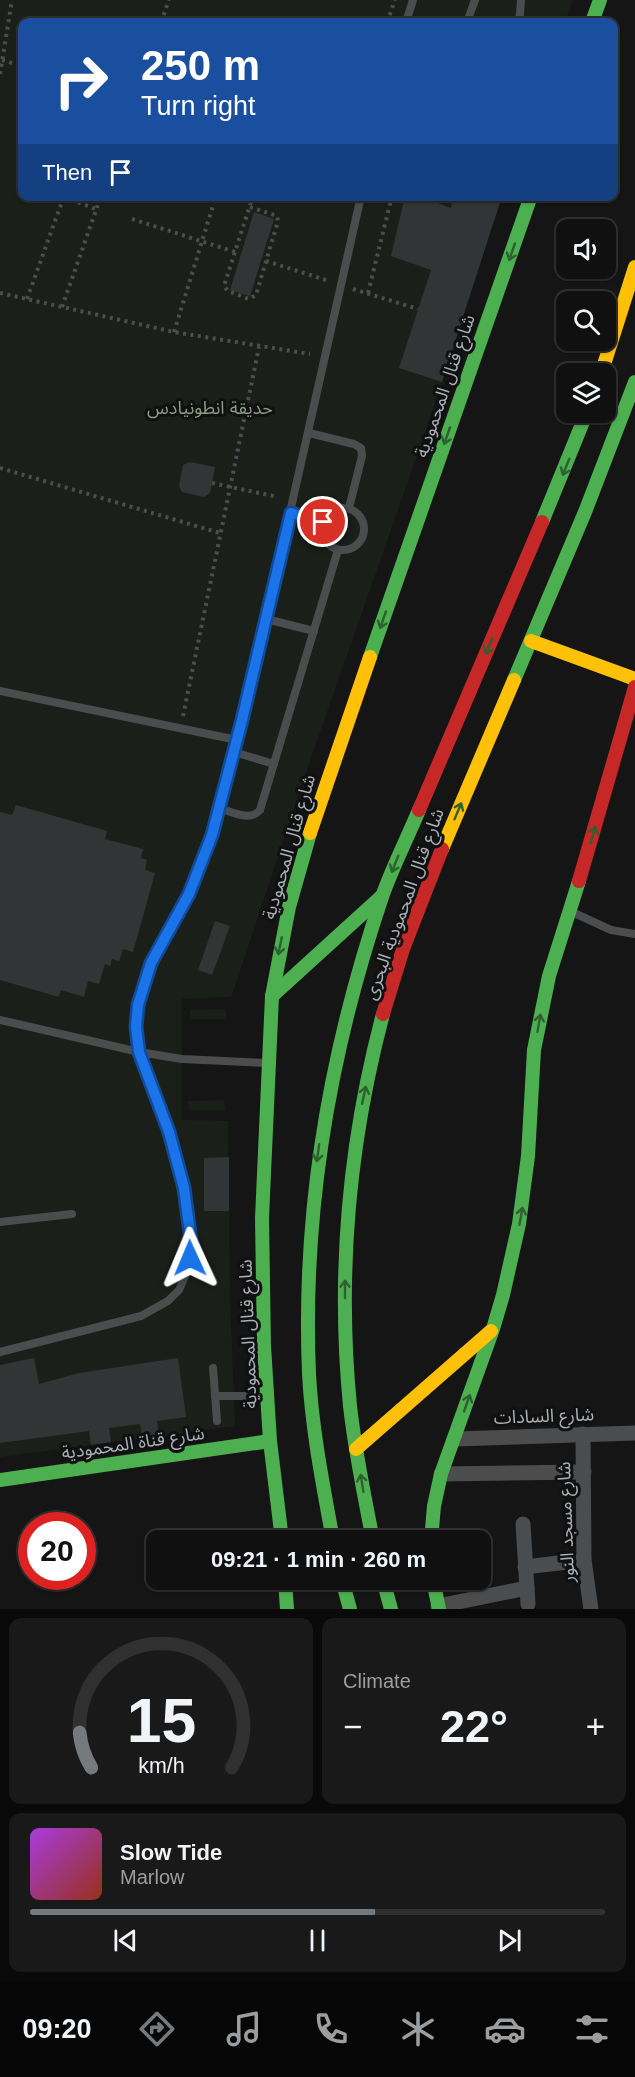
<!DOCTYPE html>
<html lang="en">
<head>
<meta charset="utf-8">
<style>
  :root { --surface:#101010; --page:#191919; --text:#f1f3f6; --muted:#9c9d9f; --line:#303030; --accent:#757a7d }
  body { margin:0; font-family:Arial,"Noto Sans Arabic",sans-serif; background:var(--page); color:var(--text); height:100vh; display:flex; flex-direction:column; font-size:22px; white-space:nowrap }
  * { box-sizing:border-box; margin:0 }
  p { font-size:20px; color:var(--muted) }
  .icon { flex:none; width:33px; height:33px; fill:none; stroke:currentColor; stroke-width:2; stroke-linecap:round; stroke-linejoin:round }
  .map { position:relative; height:1609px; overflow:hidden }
  .sheet { display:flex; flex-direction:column; gap:9px; padding:9px; background:#090909; flex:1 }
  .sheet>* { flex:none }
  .guide { position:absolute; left:18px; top:18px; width:600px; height:183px; border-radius:12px; box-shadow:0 2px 4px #0004,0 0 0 2px var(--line); background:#1a4fa0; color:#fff; overflow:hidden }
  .tools { position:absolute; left:556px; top:219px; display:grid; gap:12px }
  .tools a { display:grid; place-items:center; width:60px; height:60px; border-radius:12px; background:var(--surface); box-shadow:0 2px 4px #0004,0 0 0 2px var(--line); font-size:30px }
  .speed { position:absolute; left:18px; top:1512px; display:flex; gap:12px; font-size:30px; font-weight:700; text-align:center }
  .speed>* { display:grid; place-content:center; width:78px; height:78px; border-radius:50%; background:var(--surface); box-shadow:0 2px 4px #0004,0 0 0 2px var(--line); line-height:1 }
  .speed .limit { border:9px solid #d22; background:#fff; color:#111 }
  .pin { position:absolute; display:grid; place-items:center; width:51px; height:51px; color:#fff; margin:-26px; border:3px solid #fff; border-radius:50%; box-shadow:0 2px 6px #0007 }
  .me { position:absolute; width:66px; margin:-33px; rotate:359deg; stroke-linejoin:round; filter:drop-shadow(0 0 4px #0008) }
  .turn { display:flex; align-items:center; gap:21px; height:126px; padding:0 24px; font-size:27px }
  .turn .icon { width:78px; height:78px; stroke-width:2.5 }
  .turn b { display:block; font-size:42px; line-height:51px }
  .then { display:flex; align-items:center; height:57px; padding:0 24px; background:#0003; gap:12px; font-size:22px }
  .big { font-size:45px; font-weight:800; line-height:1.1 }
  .sheet .card { flex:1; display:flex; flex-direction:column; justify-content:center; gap:9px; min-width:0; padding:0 21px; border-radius:12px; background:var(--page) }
  .sheet .dial { align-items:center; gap:0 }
  .dial svg { height:156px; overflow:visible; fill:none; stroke:var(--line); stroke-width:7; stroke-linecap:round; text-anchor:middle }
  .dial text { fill:var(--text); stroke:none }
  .song { display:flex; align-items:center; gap:18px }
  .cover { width:72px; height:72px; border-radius:9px; background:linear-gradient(135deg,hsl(280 70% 55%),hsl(10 70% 35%)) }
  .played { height:6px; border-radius:3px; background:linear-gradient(90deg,var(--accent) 60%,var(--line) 60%) }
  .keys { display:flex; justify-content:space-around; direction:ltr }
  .heat { display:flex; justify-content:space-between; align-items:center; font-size:33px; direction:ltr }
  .sheet .tiles { flex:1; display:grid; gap:9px; grid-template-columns:1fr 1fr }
  .card:last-child { grid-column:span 2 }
  .trip { position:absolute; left:146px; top:1530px; width:345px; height:60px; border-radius:12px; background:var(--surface); box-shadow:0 2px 4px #0004,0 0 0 2px var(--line); font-weight:800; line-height:60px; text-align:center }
  .tabs { display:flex; height:96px; justify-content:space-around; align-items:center; background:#060606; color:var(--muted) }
  .tabs .icon { width:42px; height:42px }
  .tabs .on { color:var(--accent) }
  .tabs b { font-size:27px; color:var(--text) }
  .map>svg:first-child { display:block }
  .green { fill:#1b1f1a }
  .building { fill:#333436 }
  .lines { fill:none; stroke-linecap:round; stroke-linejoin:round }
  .path { stroke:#4b4e4f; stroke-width:4; stroke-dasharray:3 4.5; stroke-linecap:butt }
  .lane { stroke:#4a4c4e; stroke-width:8 }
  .street { stroke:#4a4c4e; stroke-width:15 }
  .fast { stroke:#4caf50; stroke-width:14 }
  .slow { stroke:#ffc107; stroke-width:14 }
  .jam { stroke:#c62828; stroke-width:14 }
  .oneway { stroke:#2e6030 }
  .route-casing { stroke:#114b97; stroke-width:15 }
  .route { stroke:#1a73e8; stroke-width:10 }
  .labels { text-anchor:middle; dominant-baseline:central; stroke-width:6; stroke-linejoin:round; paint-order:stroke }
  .street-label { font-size:18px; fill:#a8b0b5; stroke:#101011 }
  .park-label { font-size:18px; fill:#889d81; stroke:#101011 }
</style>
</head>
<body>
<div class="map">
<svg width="635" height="1609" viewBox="0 0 635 1609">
  <rect width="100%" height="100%" fill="#151516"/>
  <g class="green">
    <path d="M0 0H573L565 22H22V196L502 197 427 427 306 772 231 997 182 999V1120L228 1121 230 1296 235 1426 0 1457Z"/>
    <path d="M226 1009V1019H190V1010Z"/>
    <path d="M224 1100 225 1110H189L188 1101Z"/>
  </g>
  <g class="building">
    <path d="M405 196H419L451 208 454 196H502L442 382 399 368 431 270 391 256Z"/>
    <path d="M254 212 274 219 250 296 230 290Z"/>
    <path d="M190 462 215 467 210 493 204 497 182 492 179 486 183 465Z"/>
    <path d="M16 805 107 831 105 839 143 849 141 858 147 860 145 870 155 873 133 952 123 949 119 961 112 959 110 966 105 964 99 984 88 981 84 997 61 990 59 997 0 980V812L12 815Z"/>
    <path d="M215 921 230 926 212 975 198 970Z"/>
    <path d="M229 1157V1211H204V1158Z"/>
    <path d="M34 1358 39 1384 79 1373 178 1358 186 1417 157 1421 159 1436 142 1438 140 1424 109 1428 111 1442 91 1445 89 1431 0 1443V1365Z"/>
  </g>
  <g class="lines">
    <g class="path">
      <path d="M161 22 169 0"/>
      <path d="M387 22 395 0"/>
      <path d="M2 60 22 66"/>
      <path d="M0 74 12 0"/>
      <path d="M445 196 454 199"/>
      <path d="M64 197 96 209"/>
      <path d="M250 207 277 216 278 221 256 295 249 299 228 291 224 286 253 196"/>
      <path d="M132 219 235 252"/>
      <path d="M266 261 329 281"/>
      <path d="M353 289 418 309"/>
      <path d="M0 293 174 332 310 354"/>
      <path d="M368 293 392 196"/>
      <path d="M27 299 64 196"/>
      <path d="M62 307 101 196"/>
      <path d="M174 332 216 196"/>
      <path d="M0 468 220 533"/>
      <path d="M212 483 278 497"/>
      <path d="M183 716 259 347"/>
    </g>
    <g class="lane">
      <path d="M406 22 413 0"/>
      <path d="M467 22 475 0"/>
      <path d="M518 22 520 14 521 0"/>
      <path d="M309 433 354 444 361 448 362 456 349 508"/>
      <circle cx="343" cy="529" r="21"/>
      <path d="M291 514 323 522"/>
      <path d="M266 619 314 631"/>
      <path d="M0 691 237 740"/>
      <path d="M234 752 274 764"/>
      <path d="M219 808C232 812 250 822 260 810L338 550"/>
      <path d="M572 912 611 930 635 934"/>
      <path d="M0 1020 139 1052 182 1059 267 1063"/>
      <path d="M0 1222 72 1214"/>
      <path d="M0 1352 141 1316 168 1301 179 1290 186 1274 191 1241 184 1188 169 1132 139 1052 136 1027 138 1005 151 962 189 894 212 835 266 619 361 196"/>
      <path d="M213 1368 217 1421"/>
      <path d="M215 1396H266"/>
    </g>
    <g class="street">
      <path d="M583 1434 584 1560 591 1609"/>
      <path d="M454 1439 635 1433"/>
      <path d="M441 1474 584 1472"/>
      <path d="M523 1524 528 1604"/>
      <path d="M525 1567 584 1560"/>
      <path d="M438 1606 527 1588"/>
    </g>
    <g class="fast">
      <path d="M592 22 600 0"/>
      <path d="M542 522 587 412"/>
      <path d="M370 657 531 196"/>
      <path d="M514 680 585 512 635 382"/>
      <path d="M272 996 382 896"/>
      <path d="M0 1480 270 1441"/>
      <path d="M282 1540 270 1441 264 1346 262 1218 272 996 289 907 310 833"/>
      <path d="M333 1540C323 1485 312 1430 309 1374 302 1211 330 1051 382 897 392 868 407 839 419 810"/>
      <path d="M373 1540C364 1495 355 1451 350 1406 337 1273 349 1142 383 1014"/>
      <path d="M431 1540 434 1506 441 1474 493 1329 503 1295 519 1224 528 1156 534 1050 549 976 579 881"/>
      <path d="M285 1580 287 1609"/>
      <path d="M342 1580 350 1609"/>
      <path d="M383 1580 391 1609"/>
      <path d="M433 1580 439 1609"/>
    </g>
    <g class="slow">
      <path d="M601 374 635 267"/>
      <path d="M531 641 635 679"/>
      <path d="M310 833 370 657"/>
      <path d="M442 849 514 680"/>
      <path d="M356 1449 491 1331"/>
    </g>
    <g class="jam">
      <path d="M419 810 542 522"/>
      <path d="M579 881 635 687"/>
      <path d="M383 1014 403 949 442 849"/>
    </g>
  </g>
  <defs><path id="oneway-shaft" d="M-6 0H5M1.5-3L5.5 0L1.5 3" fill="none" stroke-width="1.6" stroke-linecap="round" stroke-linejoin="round" transform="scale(1.5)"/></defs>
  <g class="oneway">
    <use href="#oneway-shaft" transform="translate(512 252) rotate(109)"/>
    <use href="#oneway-shaft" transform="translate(447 436) rotate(109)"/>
    <use href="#oneway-shaft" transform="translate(566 467) rotate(112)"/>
    <use href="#oneway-shaft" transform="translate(383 620) rotate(109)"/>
    <use href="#oneway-shaft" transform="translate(489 646) rotate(113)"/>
    <use href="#oneway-shaft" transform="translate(458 811) rotate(-67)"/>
    <use href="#oneway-shaft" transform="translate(593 835) rotate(-74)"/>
    <use href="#oneway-shaft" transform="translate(395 864) rotate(112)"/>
    <use href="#oneway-shaft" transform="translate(280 946) rotate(102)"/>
    <use href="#oneway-shaft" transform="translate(539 1023) rotate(-80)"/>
    <use href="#oneway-shaft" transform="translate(364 1095) rotate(-78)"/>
    <use href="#oneway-shaft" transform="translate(318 1153) rotate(98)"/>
    <use href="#oneway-shaft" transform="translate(521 1216) rotate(-80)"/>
    <use href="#oneway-shaft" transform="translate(345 1289) rotate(-90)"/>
    <use href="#oneway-shaft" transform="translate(467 1403) rotate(-71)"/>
    <use href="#oneway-shaft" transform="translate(362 1483) rotate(-99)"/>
  </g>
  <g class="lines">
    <g class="route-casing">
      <path id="route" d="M190 1258 191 1241 184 1188 169 1132 139 1052 136 1027 138 1005 151 963 189 894 212 835 242 720 291 513 323 522"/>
    </g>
    <use href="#route" class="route"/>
  </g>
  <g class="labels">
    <g class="street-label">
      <text transform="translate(445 386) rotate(-71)">شارع قنال المحمودية</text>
      <text transform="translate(289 847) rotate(-74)">شارع قنال المحمودية</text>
      <text transform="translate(404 904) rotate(-70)">شارع قنال المحمودية البحرى</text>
      <text transform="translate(248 1334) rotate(-92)">شارع قنال المحمودية</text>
      <text transform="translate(544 1416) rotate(-2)">شارع السادات</text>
      <text transform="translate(133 1443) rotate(-8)">شارع قناة المحمودية</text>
      <text transform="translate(566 1522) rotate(-92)">شارع مسجد النور</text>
    </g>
    <g class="park-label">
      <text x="210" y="408">حديقة انطونيادس</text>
    </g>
  </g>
</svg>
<div class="tools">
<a><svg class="icon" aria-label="sound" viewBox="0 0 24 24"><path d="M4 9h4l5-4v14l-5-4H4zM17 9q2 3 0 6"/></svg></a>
<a><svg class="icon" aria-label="search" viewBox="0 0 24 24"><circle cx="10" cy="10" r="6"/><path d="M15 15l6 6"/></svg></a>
<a><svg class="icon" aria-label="layers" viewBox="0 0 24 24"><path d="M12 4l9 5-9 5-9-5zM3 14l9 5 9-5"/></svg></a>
</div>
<div class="speed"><div class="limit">20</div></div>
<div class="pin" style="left:323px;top:522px;background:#d93025"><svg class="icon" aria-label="arrive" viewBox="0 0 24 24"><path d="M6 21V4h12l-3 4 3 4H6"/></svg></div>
<svg class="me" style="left:190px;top:1258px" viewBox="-20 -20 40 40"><path d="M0-17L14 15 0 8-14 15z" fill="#1a73e8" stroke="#fff" stroke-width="4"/></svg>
<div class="trip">09:21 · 1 min · 260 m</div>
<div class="guide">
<div class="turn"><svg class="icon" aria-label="right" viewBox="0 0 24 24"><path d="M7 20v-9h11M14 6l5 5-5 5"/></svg><div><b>250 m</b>Turn right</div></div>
<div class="then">Then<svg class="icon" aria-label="arrive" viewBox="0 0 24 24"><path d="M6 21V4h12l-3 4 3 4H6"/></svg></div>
</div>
</div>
<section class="sheet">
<div class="tiles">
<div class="card dial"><svg viewBox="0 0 100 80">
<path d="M14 69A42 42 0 1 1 86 69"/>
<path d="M14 69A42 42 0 0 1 8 51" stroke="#757a7d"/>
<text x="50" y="56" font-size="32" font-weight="700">15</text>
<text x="50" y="72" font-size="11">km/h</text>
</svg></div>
<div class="card"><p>Climate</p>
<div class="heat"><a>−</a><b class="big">22°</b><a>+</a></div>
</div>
<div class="card">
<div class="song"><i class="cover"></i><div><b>Slow Tide</b><p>Marlow</p></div></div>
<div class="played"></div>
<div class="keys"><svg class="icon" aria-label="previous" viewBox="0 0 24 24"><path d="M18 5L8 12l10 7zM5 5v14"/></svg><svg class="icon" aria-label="pause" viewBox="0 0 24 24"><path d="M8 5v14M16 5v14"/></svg><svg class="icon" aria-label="next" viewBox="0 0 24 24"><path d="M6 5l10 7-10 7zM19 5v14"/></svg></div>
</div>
</div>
</section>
<nav class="tabs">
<b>09:20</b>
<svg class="icon on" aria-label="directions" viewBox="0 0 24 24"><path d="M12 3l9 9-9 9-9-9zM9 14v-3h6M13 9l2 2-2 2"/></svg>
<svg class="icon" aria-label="music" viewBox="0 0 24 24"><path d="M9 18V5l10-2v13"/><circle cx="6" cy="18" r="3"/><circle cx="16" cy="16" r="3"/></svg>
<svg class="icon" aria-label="phone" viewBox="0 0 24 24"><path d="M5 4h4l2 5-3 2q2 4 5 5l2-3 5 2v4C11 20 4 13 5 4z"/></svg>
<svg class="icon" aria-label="climate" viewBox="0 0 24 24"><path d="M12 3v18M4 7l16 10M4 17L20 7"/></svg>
<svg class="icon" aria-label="car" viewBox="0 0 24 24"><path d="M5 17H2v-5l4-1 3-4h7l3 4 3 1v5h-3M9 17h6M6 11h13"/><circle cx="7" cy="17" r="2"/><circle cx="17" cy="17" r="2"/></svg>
<svg class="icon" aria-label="filters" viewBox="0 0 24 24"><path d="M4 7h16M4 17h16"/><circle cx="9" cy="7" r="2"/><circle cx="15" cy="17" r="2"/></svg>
</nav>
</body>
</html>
